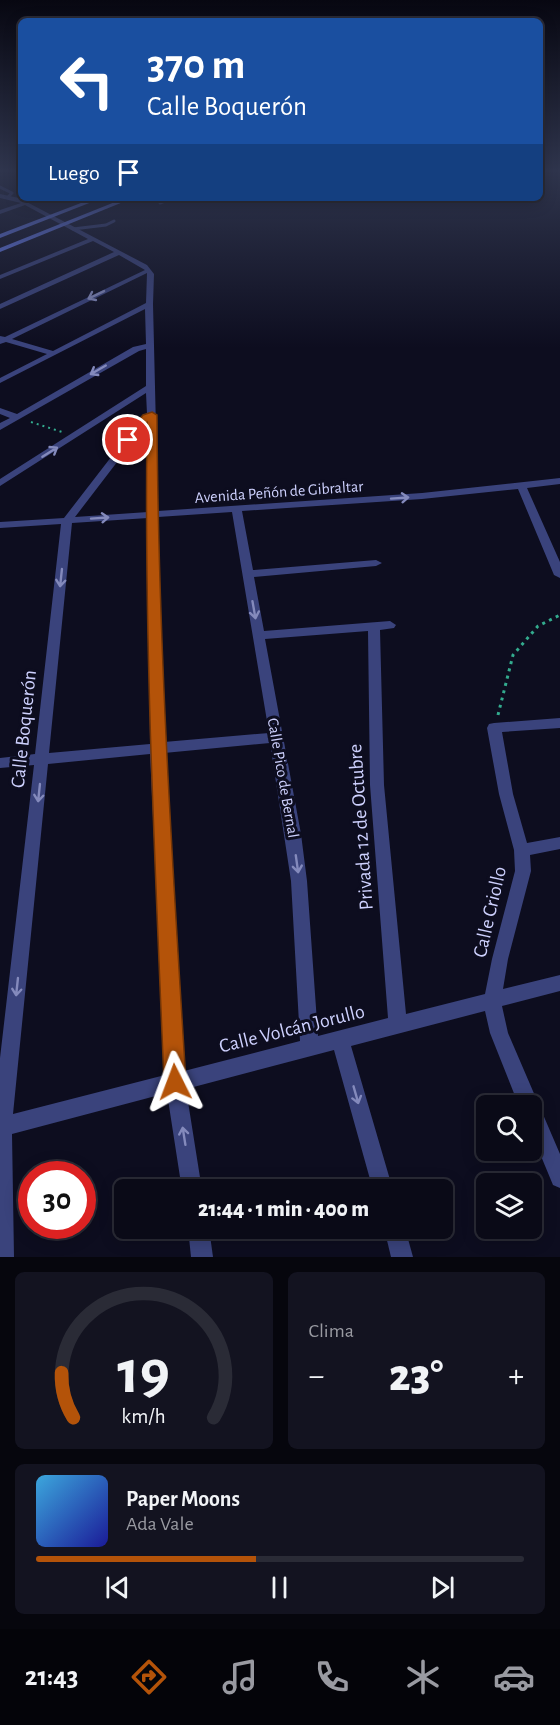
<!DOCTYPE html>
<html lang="es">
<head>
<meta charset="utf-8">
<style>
  :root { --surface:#0a0a17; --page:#131320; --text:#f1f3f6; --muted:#999aa1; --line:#2a2b36; --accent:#b45309 }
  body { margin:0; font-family:"Alegreya Sans",sans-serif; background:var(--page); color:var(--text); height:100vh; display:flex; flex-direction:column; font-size:22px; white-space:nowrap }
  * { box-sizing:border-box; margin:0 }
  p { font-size:20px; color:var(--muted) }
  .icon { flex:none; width:33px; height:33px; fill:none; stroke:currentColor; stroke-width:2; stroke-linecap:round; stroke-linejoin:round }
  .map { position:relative; height:1257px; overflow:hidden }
  .side { display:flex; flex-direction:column; gap:15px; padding:15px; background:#06060d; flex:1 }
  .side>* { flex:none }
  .banner { position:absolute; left:18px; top:18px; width:525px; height:183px; border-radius:9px; box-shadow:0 3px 15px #0003,0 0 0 2px var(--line); background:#1a4fa0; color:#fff; overflow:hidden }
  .controls { position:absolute; left:476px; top:1095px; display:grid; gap:12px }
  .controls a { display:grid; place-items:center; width:66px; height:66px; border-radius:9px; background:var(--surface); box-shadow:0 3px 15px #0003,0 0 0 2px var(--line); font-size:30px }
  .speed { position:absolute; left:18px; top:1161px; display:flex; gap:12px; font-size:30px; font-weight:700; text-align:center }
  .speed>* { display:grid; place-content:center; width:78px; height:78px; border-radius:50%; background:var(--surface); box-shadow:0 3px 15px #0003,0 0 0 2px var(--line); line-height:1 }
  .speed .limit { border:9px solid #d22; background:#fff; color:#111 }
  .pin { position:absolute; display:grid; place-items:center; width:51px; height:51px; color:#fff; margin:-26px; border:3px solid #fff; border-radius:50%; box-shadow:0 2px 6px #0007 }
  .me { position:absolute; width:66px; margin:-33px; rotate:357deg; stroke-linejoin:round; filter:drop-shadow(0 0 4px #0008) }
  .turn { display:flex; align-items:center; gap:21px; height:126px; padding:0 30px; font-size:27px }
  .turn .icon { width:78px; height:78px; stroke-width:2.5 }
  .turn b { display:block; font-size:42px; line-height:51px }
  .then { display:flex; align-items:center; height:57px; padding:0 30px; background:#0003; gap:12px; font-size:22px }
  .big { font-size:45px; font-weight:800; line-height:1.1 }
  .side .card { flex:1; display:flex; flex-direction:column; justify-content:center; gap:9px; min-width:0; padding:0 21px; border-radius:9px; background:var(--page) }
  .side .dial { align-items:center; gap:0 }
  .dial svg { height:156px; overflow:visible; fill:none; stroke:var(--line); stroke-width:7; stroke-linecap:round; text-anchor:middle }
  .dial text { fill:var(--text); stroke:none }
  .song { display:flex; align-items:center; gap:18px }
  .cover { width:72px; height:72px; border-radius:9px; background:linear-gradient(135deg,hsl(200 70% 55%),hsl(240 70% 35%)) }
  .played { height:6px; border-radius:3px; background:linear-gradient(90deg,var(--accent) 45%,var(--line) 45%) }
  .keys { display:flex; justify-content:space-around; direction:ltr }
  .heat { display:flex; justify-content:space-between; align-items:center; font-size:33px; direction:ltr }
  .side .tiles { flex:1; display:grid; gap:15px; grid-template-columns:1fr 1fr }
  .card:last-child { grid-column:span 2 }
  .trip { position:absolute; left:114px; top:1179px; width:339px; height:60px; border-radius:9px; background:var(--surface); box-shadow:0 3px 15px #0003,0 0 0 2px var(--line); font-weight:800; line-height:60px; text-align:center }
  .menu { display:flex; height:96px; justify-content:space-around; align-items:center; background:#040409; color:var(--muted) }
  .menu .icon { width:42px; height:42px }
  .menu .active { color:var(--accent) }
  .menu b { font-size:27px; color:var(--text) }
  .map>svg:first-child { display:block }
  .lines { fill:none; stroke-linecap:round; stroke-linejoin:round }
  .path-far1 { stroke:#33ab8e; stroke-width:2; stroke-dasharray:2 4; stroke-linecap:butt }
  .path { stroke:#33ab8e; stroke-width:3; stroke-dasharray:3 4.5; stroke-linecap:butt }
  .lane { stroke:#3a437c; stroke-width:3 }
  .street { fill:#3a437c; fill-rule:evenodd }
  .secondary { fill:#687ff8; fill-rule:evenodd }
  .oneway { stroke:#848abc }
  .route { fill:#b45309; stroke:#753606; stroke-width:1.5 }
  .labels { text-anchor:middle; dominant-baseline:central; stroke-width:6; stroke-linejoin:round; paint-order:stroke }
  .street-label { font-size:16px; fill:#cdd0fd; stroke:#0d0d1f }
  .near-street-label { font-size:20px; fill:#cdd0fd; stroke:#0d0d1f }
</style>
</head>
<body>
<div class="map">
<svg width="560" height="1257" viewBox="0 0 560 1257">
  <rect width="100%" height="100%" fill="#0d0d1f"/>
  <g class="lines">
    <path class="path-far1" d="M31 422 62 432"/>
    <path class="path" d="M498 715 513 655 538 626 560 615"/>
    <g class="lane">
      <path d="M0 187 12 193 9 196"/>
      <path d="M160 203 172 198"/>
      <path d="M73 229 106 225 114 221"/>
    </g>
    <g class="street">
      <path d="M0 194 19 198 147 265 154 274 153 304 158 511 422 493 560 478V484L527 488 560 562V578L554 575 518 489 422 499 242 511 253 570 376 560 382 563 376 566 254 577 264 631 390 621 396 625 394 628 380 630 384 785 406 1014 485 994 492 959 515 871 514 850 499 794 487 728 489 724 494 723 560 718V728L502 732 513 794 527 843 560 837V849L530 855 531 871 508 959 503 989 560 975V991L502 1006 508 1033 560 1154V1188L553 1185 531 1132V1106H519L490 1033 485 1011 351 1046 393 1190H373L334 1050 186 1089 202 1190H182L167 1093 12 1134 14 1257H0V1058L34 765 0 768V758L35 754 61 524 0 528V522L64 518 142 417 147 414 146 393 0 486V479L146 386V349L139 351 0 430V423L10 418 0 414V408L17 414 133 347 146 344 145 309 0 383V378L47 354 6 342 0 344V336L5 337 145 270 119 255 0 309V304L114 252 93 241 0 279V275L88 239 25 205 0 214V210L21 203 0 198ZM147 273 146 303 53 351 12 339ZM147 423 148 512 75 517ZM232 512 269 733 164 742 158 517ZM148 518 150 744 49 753 72 523ZM368 631 370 785 388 1018 318 1036 307 881 301 834 265 639ZM270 743 291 881 300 1041 184 1071 164 753ZM150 754 165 1075 13 1114 48 764Z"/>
      <path d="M188 1228H209L213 1257H191Z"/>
      <path d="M384 1228H405L413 1257H391Z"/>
    </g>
    <g class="secondary">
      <path d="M94 198H102L0 238V234Z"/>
      <path d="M125 198H133L0 252V248Z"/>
    </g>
  </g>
  <defs><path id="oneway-shaft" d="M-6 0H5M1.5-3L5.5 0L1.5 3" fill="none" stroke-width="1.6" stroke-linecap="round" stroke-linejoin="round" transform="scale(1.5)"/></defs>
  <g class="oneway">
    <use href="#oneway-shaft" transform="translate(96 295) rotate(154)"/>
    <use href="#oneway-shaft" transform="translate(98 370) rotate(150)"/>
    <use href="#oneway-shaft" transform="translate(50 452) rotate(-32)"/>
    <use href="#oneway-shaft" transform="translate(400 498) rotate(-4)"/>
    <use href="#oneway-shaft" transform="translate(100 518) rotate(-4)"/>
    <use href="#oneway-shaft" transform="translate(61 578) rotate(96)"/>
    <use href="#oneway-shaft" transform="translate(254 610) rotate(80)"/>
    <use href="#oneway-shaft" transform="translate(39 793) rotate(96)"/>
    <use href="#oneway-shaft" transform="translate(297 864) rotate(82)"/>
    <use href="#oneway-shaft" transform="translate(17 987) rotate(96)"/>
    <use href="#oneway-shaft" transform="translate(356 1095) rotate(74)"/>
    <use href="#oneway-shaft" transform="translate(184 1136) rotate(-99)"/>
  </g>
  <linearGradient id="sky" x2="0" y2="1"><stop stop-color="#070711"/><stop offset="0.49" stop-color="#2f354d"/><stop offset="1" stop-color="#2f354d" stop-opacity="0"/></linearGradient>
  <rect width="560" height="348" fill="url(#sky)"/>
  <path class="route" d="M152 412 157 415C158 638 172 859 186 1082L183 1089 175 1092 168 1089 164 1082C155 862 144 643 147 423L132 443 123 440 143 415Z"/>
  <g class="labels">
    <g class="street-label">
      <text transform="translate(279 492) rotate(-4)">Avenida Peñón de Gibraltar</text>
      <text transform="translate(283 778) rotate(80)">Calle Pico de Bernal</text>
    </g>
    <g class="near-street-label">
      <text transform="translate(24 729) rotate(-84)">Calle Boquerón</text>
      <text transform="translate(361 827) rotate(-94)">Privada 12 de Octubre</text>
      <text transform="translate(490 912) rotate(-77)">Calle Criollo</text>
      <text transform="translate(292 1029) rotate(-14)">Calle Volcán Jorullo</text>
    </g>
  </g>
</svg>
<div class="controls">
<a><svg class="icon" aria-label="search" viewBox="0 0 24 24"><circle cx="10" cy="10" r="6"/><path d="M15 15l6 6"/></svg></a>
<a><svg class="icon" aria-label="layers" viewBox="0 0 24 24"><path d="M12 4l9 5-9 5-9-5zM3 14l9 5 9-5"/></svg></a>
</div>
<div class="speed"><div class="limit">30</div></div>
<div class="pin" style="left:128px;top:440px;background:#d93025"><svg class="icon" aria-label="arrive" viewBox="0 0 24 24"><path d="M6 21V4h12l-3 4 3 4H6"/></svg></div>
<svg class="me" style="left:175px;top:1082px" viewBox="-20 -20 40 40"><path d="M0-17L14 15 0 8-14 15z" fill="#b45309" stroke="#fff" stroke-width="4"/></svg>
<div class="trip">21:44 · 1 min · 400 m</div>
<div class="banner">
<div class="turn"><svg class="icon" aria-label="left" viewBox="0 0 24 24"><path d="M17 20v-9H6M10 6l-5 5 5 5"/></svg><div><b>370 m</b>Calle Boquerón</div></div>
<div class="then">Luego<svg class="icon" aria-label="arrive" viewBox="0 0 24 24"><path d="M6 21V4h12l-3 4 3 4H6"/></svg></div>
</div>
</div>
<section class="side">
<div class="tiles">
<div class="card dial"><svg viewBox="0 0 100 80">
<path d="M14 69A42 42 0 1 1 86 69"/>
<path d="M14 69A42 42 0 0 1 8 46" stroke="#b45309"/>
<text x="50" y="56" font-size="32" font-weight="700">19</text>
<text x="50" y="72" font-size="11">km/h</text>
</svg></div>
<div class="card"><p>Clima</p>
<div class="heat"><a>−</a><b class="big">23°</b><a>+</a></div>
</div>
<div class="card">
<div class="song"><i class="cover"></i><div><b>Paper Moons</b><p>Ada Vale</p></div></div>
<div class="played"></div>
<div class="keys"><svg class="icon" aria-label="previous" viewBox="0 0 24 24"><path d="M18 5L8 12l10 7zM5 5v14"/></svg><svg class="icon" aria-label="pause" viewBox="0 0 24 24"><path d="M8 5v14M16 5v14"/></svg><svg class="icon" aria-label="next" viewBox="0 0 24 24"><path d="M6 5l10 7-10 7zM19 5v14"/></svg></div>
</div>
</div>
</section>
<nav class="menu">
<b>21:43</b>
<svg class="icon active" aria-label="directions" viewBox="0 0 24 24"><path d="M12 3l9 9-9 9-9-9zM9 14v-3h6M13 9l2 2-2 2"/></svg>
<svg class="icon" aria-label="music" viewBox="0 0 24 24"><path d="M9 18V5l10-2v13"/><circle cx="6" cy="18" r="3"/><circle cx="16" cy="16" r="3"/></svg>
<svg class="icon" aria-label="phone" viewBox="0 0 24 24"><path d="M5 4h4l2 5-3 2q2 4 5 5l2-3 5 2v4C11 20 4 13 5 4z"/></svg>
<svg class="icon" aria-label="climate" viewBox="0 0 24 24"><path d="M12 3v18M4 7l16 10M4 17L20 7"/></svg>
<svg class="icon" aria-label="car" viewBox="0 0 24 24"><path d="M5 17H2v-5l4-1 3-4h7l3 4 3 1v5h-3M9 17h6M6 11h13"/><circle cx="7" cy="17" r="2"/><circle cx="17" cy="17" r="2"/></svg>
</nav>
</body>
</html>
